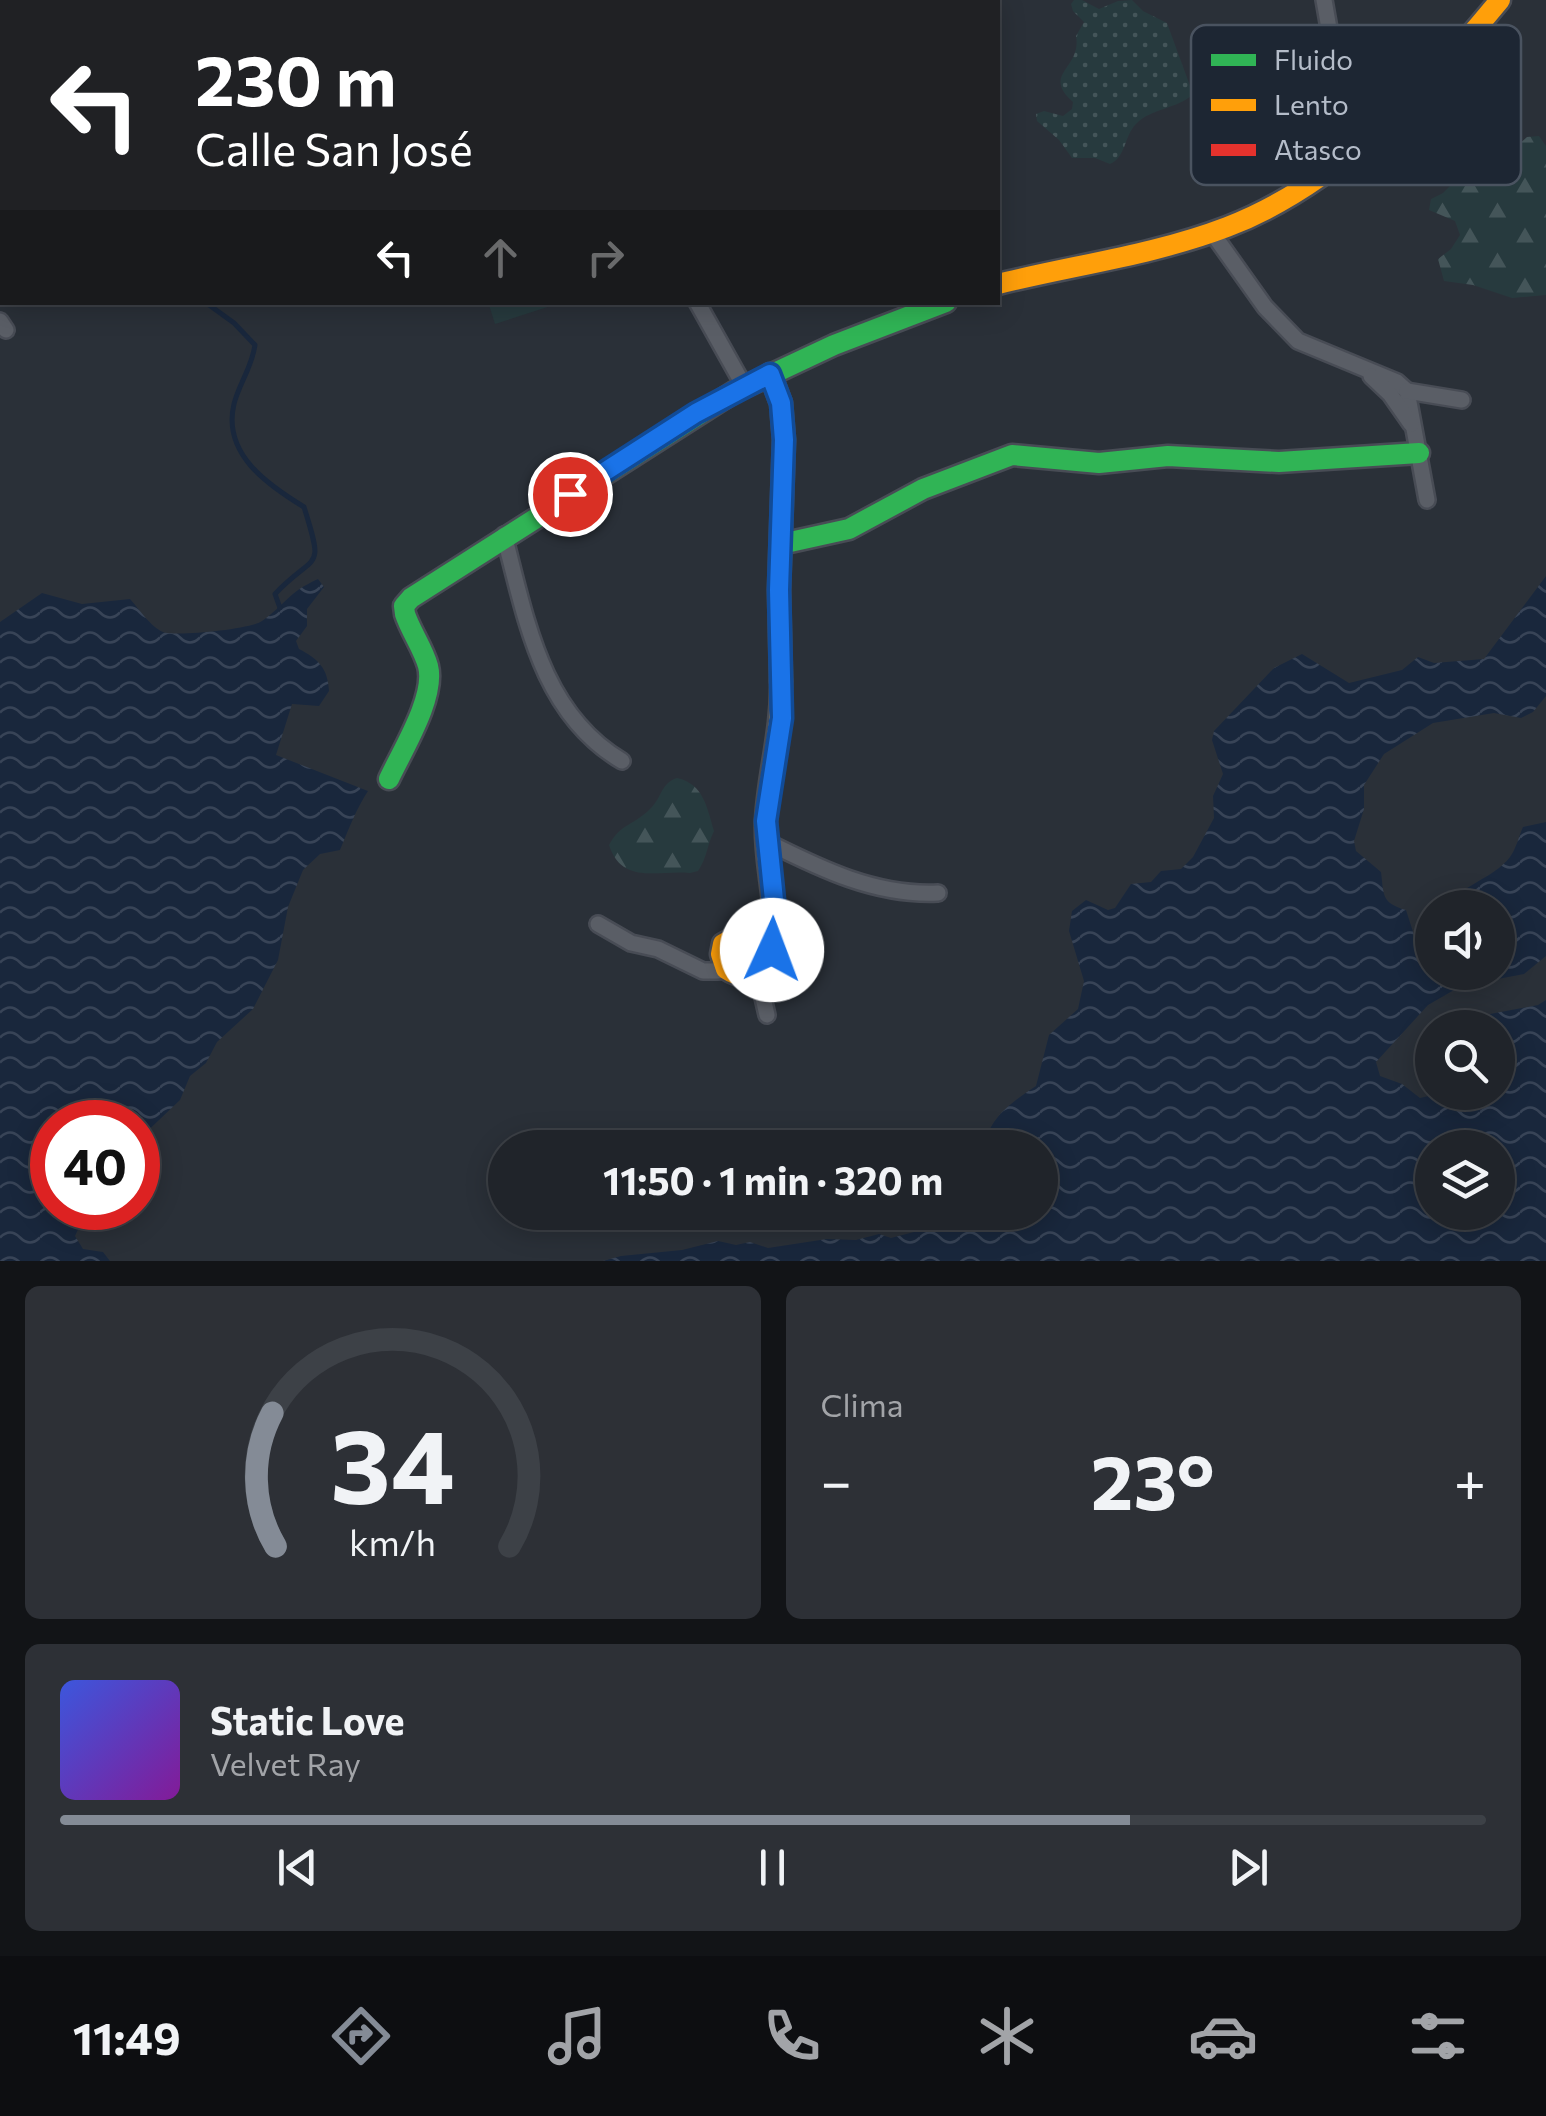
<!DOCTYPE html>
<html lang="es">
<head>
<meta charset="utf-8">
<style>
  :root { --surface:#20242a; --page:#2d3036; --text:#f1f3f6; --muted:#a2a4a8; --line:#3d4147; --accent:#848b96 }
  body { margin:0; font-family:Commissioner,sans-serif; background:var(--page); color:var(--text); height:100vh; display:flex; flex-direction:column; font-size:38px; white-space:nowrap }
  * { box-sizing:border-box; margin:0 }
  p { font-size:32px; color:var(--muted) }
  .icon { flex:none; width:55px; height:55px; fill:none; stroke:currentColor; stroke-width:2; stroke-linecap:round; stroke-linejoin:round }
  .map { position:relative; height:1261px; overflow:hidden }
  .details { display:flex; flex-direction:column; gap:25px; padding:25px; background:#121417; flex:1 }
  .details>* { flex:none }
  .banner { position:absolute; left:0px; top:0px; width:1000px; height:305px; box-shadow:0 5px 25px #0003,0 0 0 2px var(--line); background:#202124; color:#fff; overflow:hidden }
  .controls { position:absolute; left:1415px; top:890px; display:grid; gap:20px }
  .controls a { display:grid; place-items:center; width:100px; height:100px; border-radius:50%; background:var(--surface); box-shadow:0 5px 25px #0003,0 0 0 2px var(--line); font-size:50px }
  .speed { position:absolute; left:30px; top:1100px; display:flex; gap:20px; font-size:50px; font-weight:700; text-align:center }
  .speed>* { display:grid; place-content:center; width:130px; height:130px; border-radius:50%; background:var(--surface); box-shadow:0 5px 25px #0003,0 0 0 2px var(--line); line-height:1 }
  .speed .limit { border:15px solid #d22; background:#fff; color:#111 }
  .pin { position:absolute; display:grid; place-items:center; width:85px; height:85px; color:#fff; margin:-42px; border:5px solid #fff; border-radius:50%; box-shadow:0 2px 10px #0007 }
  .me { position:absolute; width:110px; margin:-55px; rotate:2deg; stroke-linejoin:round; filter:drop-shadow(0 0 8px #0008) }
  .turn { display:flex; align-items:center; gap:35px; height:210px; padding:0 30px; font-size:45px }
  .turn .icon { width:130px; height:130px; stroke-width:2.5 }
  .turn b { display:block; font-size:70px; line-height:85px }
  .lanes { display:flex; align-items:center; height:95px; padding:0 30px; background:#0003; justify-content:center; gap:50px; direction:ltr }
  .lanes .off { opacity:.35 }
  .big { font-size:75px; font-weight:700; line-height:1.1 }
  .details .tile { flex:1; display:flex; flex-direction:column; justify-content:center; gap:15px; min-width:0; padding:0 35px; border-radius:15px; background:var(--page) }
  .details .dial { align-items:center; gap:0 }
  .dial svg { height:260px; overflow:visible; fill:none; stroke:var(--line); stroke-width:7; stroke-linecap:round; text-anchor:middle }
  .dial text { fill:var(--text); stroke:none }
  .song { display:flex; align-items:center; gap:30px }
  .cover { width:120px; height:120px; border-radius:15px; background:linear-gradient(135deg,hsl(230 70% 55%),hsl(290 70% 35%)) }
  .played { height:10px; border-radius:5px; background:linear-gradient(90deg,var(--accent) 75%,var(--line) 75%) }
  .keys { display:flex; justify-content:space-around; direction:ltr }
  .heat { display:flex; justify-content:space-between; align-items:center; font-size:55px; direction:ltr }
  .details .tiles { flex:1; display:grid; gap:25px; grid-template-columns:1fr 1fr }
  .tile:last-child { grid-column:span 2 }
  .trip { position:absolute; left:488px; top:1130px; width:570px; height:100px; border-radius:50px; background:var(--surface); box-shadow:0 5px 25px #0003,0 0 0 2px var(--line); font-weight:700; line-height:100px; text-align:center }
  .tabs { display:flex; height:160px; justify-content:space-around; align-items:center; background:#0d0e11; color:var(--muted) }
  .tabs .icon { width:70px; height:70px }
  .tabs .selected { color:var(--accent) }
  .tabs b { font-size:45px; color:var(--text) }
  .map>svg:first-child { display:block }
  .grass { fill:url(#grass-dots) }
  .forest { fill:url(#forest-firs) }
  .pitch { fill:#273a3e }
  .water { fill:url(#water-waves); fill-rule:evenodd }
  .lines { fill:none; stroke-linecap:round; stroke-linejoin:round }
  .stream { stroke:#19273c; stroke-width:5 }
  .street-casing { stroke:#484c55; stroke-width:20 }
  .fast-casing { stroke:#484c55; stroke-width:25 }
  .slow-casing { stroke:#484c55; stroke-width:25 }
  .jam-casing { stroke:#484c55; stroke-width:25 }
  .street { stroke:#5a5e66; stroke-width:15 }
  .fast { stroke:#30b455; stroke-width:20 }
  .slow { stroke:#ff9f0a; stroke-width:20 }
  .jam { stroke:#e5322d; stroke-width:20 }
  .route-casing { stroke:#114b97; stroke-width:25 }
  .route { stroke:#1a73e8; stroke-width:18 }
  .key { fill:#1d2633; stroke:#4a5360; stroke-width:2.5 }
  .key-label { font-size:28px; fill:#b4bcc9 }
</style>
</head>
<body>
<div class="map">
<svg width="1546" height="1261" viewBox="0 0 1546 1261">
  <defs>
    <pattern id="grass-dots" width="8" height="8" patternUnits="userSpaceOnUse" patternTransform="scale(2.5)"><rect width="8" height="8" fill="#273a3e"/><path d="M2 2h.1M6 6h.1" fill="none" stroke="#445559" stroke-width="1.8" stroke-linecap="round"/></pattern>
    <pattern id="forest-firs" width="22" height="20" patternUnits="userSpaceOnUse" patternTransform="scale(2.5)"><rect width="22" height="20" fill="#273a3e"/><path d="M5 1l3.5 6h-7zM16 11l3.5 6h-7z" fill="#445559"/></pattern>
    <pattern id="water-waves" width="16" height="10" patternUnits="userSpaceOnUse" patternTransform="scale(2.5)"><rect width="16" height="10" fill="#19273c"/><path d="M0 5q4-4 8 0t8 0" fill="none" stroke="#384457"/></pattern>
  </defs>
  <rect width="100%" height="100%" fill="#2a3038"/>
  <path class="grass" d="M1074 0H1082L1099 9 1118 1 1132 0 1143 11 1167 23 1193 94C1178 109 1151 108 1136 124 1124 136 1126 157 1110 164L1095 158H1072L1059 140 1037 121 1036 114 1044 111 1063 116 1072 109 1073 102C1041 73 1082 69 1076 36L1084 22 1073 11 1071 4Z"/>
  <g class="forest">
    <path d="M1539 136 1546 146V295L1512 298 1473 285 1444 281 1438 259 1451 249 1460 235 1455 221 1429 210 1431 199 1443 193 1467 169 1503 158 1527 137Z"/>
    <path d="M677 778C704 784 707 808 714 831 707 845 707 858 698 871L690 873C657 870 622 885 609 845 621 823 635 825 651 808 662 797 661 783 677 778Z"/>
  </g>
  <path class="pitch" d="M488 302H560V303L495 324Z"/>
  <g class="water">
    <path d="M1546 576V696L1533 712 1521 718 1494 713 1433 723 1384 754 1364 785V809L1354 841 1356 851 1381 872C1384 895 1381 903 1406 910L1416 941 1425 953 1432 951V972H1498V908L1448 907C1460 885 1493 879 1510 857 1516 849 1519 836 1523 827L1546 822V956L1524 974 1461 986 1428 1005 1376 1062 1380 1076 1402 1084 1420 1098 1441 1093 1498 1092V1028L1480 1027 1490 1014 1538 1005 1546 1000V1261H603L621 1256 682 1250 718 1241 736 1245 750 1242 768 1248 827 1239 856 1240 879 1234 891 1238 933 1227 948 1213 1040 1212V1148L983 1147C991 1116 1011 1103 1036 1086L1049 1035 1078 1009 1084 981 1069 931 1072 911 1086 900 1108 910 1115 908 1131 884 1151 882 1161 871 1181 869 1193 857 1214 818 1213 796 1223 774 1212 740 1214 731 1274 668 1302 654 1349 683 1402 670 1418 657 1434 663 1484 659ZM1432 1148H1498V1212H1432Z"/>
    <path d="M318 579 324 587 307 609V626L296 641 299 649C318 659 328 668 329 691L319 706 292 704 276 755 368 791C356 809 348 831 340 850L320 854 303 870 288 907 278 960 253 1009 217 1042 206 1063 190 1076 180 1100 138 1140V1122H52V1208H88L75 1236 83 1249 103 1252 110 1261H0V622L42 593 82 604 130 599C139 609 151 627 163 632 175 637 252 629 262 621 286 604 287 593 318 579Z"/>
  </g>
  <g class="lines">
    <g class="stream">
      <path d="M0 109 2 111"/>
      <path d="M205 302 234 323 255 345C252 367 239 384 234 404 222 454 268 485 304 507 325 574 316 551 275 594L280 608"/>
    </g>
    <g class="street-casing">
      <g id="street">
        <path d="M44 0 55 2"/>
        <path d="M603 0V2"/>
        <path d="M1324 0 1344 113 1354 146"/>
        <path d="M191 2 192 0"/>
        <path d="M300 2 301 0"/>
        <path d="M564 2 566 0"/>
        <path d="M921 2V0"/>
        <path d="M1211 231 1265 307 1298 341 1397 382 1407 391 1427 500"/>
        <path d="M697 302 744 386"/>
        <path d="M0 321 6 330"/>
        <path d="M1371 376 1390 394 1411 424"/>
        <path d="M1407 391 1462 400"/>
        <path d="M504 535C526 619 541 713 622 761"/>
        <path d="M767 842C821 869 876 896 938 893"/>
        <path d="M598 924 631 943 658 949 703 971H718L725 966"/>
        <path d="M758 976 767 1015"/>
      </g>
    </g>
    <g class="fast-casing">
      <g id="fast">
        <path d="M781 544 849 529 923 489 1012 455 1099 463 1168 456 1279 462 1419 453"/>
        <path d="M389 779C402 751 436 697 428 666 423 648 411 632 405 614L404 606 411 598 734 392 834 345 946 302"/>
      </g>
    </g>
    <g class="slow-casing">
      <g id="slow">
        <path d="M998 284C1074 265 1154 255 1227 227 1337 185 1427 89 1500 0"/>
        <path d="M773 930 739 935 723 944 721 954 726 969C739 978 752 977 766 973 786 923 763 871 766 819 769 771 782 732 781 681"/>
      </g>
    </g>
    <g class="jam-casing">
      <path id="jam" d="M770 374 781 403 784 440 779 590 781 681"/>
    </g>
    <use href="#street" class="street"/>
    <use href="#fast" class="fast"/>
    <use href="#slow" class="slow"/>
    <use href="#jam" class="jam"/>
  </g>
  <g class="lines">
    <g class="route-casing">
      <path id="route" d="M570 494 696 413 770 374 781 403 784 440 779 590 782 718 766 821 774 900 772 950"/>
    </g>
    <use href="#route" class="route"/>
  </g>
  <rect x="1191" y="25" width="330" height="160" rx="15" class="key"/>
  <rect x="1211" y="54" width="45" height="12" fill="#30b455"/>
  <rect x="1211" y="99" width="45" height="12" fill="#ff9f0a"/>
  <rect x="1211" y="144" width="45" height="12" fill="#e5322d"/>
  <g class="key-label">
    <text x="1274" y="70">Fluido</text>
    <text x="1274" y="115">Lento</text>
    <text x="1274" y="160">Atasco</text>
  </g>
</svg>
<div class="controls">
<a><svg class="icon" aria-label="sound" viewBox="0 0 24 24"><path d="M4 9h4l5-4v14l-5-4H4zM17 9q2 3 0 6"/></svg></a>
<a><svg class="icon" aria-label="search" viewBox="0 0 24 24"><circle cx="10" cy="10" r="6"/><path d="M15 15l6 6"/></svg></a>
<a><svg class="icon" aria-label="layers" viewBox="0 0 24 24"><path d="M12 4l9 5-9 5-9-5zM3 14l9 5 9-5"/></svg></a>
</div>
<div class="speed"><div class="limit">40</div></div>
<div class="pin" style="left:570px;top:494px;background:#d93025"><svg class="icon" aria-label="arrive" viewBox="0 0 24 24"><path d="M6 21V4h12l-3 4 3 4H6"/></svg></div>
<svg class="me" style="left:772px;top:950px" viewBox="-20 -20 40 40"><circle r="19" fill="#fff"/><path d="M0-13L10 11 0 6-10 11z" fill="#1a73e8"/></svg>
<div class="trip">11:50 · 1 min · 320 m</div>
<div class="banner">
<div class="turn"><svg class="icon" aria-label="left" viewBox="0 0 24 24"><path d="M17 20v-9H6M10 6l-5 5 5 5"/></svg><div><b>230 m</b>Calle San José</div></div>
<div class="lanes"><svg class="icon" aria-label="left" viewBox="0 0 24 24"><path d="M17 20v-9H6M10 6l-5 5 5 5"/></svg><svg class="icon off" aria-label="ahead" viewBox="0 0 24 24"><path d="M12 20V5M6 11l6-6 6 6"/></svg><svg class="icon off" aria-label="right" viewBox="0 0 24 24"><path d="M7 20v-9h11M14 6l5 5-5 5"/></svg></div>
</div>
</div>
<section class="details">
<div class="tiles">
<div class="tile dial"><svg viewBox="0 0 100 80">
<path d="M14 69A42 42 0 1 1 86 69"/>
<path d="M14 69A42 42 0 0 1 13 28" stroke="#848b96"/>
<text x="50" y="56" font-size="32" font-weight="700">34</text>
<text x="50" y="72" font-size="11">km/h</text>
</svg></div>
<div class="tile"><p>Clima</p>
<div class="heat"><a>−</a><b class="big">23°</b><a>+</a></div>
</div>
<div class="tile">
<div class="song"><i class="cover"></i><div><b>Static Love</b><p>Velvet Ray</p></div></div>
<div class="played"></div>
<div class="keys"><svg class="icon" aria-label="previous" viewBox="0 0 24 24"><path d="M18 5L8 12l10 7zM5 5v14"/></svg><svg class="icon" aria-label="pause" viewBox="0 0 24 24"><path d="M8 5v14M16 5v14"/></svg><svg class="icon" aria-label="next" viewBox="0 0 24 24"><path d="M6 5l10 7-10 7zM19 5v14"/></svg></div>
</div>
</div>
</section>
<nav class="tabs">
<b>11:49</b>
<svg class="icon selected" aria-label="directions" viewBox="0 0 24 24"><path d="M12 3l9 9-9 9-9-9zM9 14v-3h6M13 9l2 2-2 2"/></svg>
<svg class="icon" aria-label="music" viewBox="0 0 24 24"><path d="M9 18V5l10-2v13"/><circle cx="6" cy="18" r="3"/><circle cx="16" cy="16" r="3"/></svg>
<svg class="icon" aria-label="phone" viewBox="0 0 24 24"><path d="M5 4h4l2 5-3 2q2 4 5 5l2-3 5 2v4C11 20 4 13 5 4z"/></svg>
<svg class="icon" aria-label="climate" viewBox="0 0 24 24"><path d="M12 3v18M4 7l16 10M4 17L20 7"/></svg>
<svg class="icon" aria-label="car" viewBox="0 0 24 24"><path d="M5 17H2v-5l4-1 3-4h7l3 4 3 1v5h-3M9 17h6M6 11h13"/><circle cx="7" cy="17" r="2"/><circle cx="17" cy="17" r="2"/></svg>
<svg class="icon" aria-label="filters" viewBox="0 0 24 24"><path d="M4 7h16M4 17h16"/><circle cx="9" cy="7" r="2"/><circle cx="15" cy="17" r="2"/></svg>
</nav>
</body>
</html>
